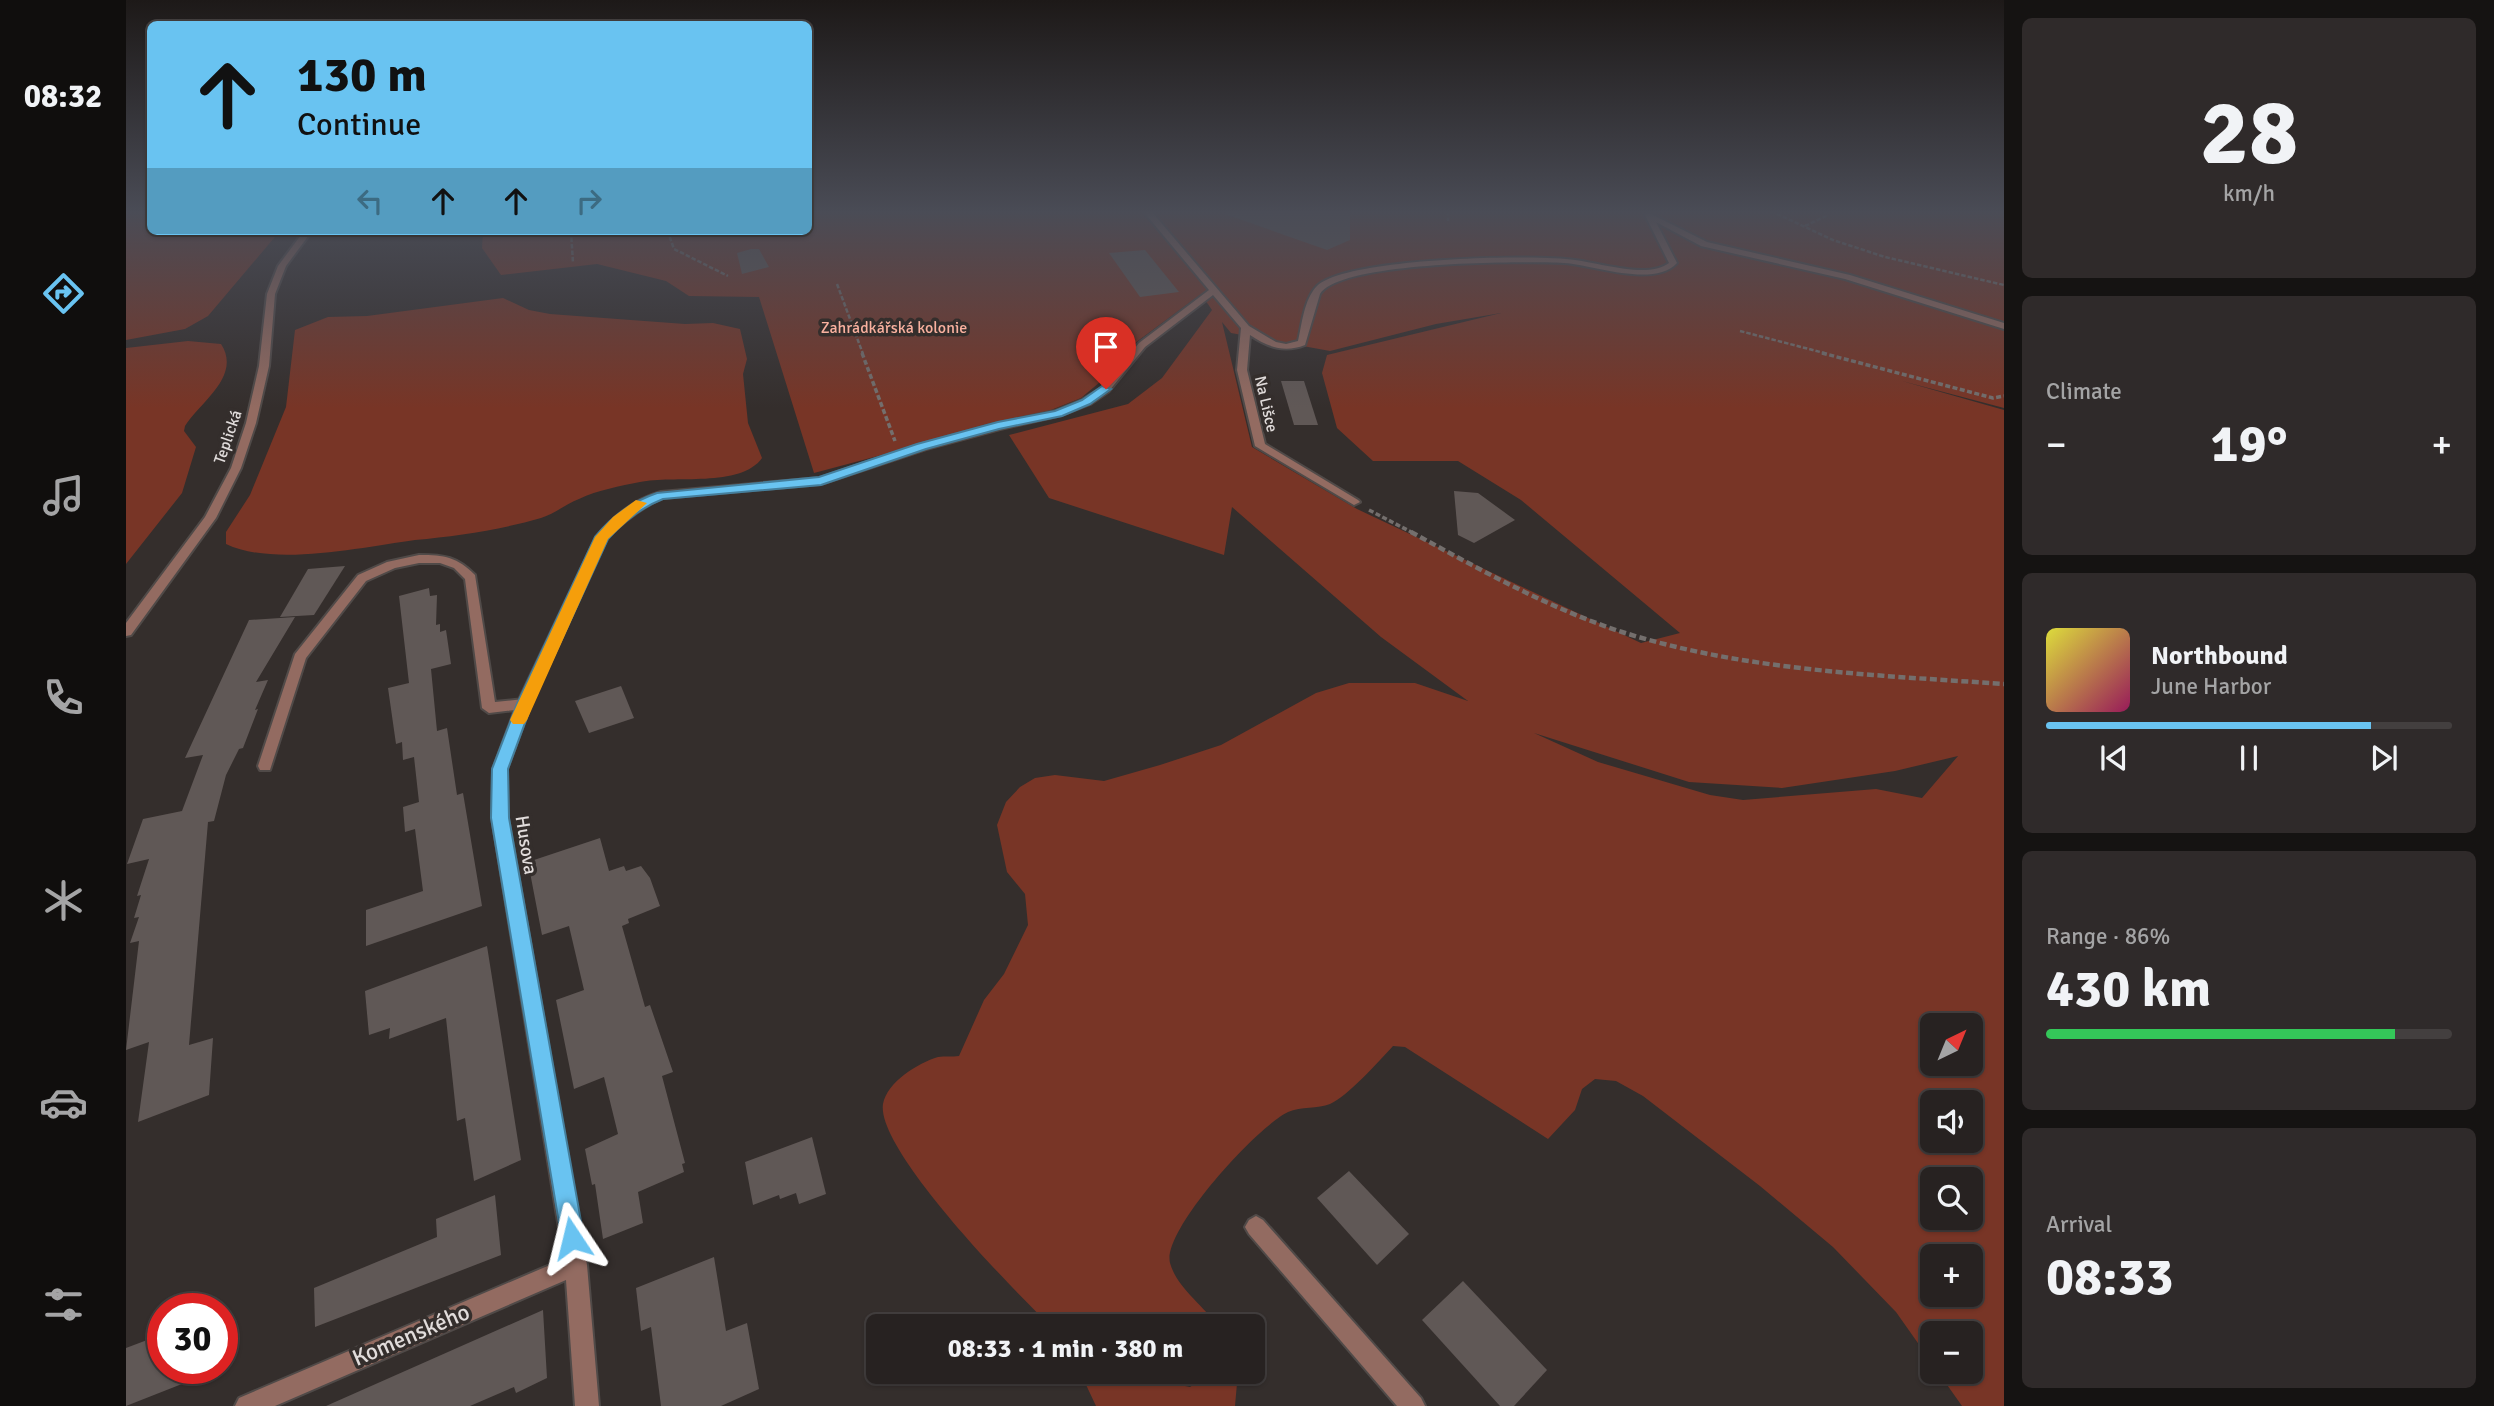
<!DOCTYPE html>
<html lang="en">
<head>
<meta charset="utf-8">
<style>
  :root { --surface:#272221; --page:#2f2a2a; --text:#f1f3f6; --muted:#a4a4a5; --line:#433f3f; --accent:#69c3f1 }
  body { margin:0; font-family:Signika,sans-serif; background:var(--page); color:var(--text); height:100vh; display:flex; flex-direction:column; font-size:26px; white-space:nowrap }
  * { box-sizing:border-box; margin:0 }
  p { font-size:23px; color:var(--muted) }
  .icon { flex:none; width:38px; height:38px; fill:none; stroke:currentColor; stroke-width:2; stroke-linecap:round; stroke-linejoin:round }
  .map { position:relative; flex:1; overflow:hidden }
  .details { display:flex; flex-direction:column; gap:18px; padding:18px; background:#151312; width:490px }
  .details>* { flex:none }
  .top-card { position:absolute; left:21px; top:21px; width:665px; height:214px; border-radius:10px; box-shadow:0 2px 5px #0004,0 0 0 2px var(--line); background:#69c3f1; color:#111; overflow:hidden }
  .needle { width:46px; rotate:43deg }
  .buttons { position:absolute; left:1794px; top:1013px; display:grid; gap:14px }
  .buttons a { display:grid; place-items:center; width:63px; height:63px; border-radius:10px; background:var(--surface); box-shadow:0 2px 5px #0004,0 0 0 2px var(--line); font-size:35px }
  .speed { position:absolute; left:21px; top:1293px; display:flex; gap:14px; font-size:35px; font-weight:700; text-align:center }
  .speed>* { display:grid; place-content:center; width:91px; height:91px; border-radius:50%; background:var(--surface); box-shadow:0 2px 5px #0004,0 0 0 2px var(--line); line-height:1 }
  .speed .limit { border:10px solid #d22; background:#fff; color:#111 }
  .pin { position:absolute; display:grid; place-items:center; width:60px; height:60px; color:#fff; margin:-72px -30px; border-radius:50% 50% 50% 0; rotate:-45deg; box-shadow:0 0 7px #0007 }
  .pin .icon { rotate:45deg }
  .me { position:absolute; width:77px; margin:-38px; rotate:350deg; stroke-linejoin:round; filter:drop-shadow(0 0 5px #0008) }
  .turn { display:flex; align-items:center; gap:24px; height:147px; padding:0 35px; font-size:32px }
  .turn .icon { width:91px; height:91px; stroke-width:2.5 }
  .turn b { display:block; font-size:49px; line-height:60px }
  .lanes { display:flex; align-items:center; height:66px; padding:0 35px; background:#0003; justify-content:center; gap:35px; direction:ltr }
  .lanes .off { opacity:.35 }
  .big { font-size:52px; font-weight:700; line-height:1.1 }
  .details .tile { flex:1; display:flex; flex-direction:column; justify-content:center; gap:10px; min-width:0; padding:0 24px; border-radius:10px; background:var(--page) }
  .details .dial { align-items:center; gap:0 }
  .dial b { font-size:91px; line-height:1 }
  .song { display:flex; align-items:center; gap:21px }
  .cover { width:84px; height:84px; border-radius:10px; background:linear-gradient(135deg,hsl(60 70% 55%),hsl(330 70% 35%)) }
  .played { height:7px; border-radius:4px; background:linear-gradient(90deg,var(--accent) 80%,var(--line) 80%) }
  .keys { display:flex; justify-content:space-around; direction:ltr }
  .heat { display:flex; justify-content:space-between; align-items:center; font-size:38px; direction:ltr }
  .charge { height:10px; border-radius:5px; background:linear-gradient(90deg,#34c759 86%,var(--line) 0) }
  .trip { position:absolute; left:740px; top:1314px; width:399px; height:70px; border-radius:10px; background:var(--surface); box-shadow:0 2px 5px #0004,0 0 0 2px var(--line); font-weight:700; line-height:70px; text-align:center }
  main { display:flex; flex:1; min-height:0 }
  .tab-bar { display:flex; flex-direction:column; width:126px; justify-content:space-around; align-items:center; background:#100e0d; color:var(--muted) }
  .tab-bar .icon { width:49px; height:49px }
  .tab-bar .active { color:var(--accent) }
  .tab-bar b { font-size:32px; color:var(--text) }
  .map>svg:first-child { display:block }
  .green { fill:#783526; fill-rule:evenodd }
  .building { fill:#605856 }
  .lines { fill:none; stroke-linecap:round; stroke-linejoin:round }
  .lane-casing { stroke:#504a48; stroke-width:4 }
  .street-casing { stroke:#504a48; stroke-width:4 }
  .path-far2 { stroke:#746f6d; stroke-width:2.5; stroke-dasharray:4.5 2; stroke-linecap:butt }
  .path-far1 { stroke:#746f6d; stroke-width:3.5; stroke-dasharray:5 2.5; stroke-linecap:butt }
  .path { stroke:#746f6d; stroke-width:4.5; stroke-dasharray:7 3.5; stroke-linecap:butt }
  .lane { fill:#936b61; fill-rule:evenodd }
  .street { fill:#936b61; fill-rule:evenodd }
  .route { fill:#69c3f1; stroke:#447f9d; stroke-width:2 }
  .slow { fill:#f59e0b }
  .labels { text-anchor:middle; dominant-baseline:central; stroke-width:7; stroke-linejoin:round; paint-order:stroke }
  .far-park-label { font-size:16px; fill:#f9b19f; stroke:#342e2c }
  .far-street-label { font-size:16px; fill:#e1dcdb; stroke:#342e2c }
  .street-label { font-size:19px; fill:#e1dcdb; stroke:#342e2c }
  .near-street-label { font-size:23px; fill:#e1dcdb; stroke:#342e2c }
</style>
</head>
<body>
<main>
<nav class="tab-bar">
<b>08:32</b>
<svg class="icon active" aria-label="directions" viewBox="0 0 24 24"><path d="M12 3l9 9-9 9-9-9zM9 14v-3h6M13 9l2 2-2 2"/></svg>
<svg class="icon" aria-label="music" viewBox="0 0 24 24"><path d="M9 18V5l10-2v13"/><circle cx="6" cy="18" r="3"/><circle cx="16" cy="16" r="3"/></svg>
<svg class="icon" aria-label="phone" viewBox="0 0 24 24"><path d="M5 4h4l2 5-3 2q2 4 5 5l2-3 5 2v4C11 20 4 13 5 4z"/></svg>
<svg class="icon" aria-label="climate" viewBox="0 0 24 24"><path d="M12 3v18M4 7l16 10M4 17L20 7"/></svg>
<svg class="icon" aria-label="car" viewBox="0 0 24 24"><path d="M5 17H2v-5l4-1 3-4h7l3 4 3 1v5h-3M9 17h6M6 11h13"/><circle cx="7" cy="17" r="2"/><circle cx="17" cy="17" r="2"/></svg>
<svg class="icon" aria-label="filters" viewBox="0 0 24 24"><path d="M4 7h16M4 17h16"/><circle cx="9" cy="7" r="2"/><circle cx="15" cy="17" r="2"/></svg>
</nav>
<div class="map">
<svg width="1878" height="1406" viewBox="0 0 1878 1406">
  <rect width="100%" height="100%" fill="#342e2c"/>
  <g class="green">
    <path d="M0 211H24V231H154L82 316 59 329 0 340Z"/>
    <path d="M683 211H1878V408L1776 381 1878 410V1406H1836L1812 1372H1844V1334H1806V1363L1770 1312 1707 1247 1634 1186 1517 1096 1490 1081 1469 1079 1456 1089 1449 1110 1422 1139 1279 1047 1267 1046C1254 1060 1221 1097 1204 1104 1192 1109 1175 1106 1162 1112 1132 1126 1036 1230 1044 1263 1051 1288 1077 1305 1092 1326H925C889 1292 750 1150 757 1104 761 1082 792 1063 812 1057 819 1056 826 1057 833 1056L858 1000 878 974 902 925 899 894 881 872 871 825 880 802 894 787 909 778 929 775 978 781 1034 765 1095 745 1190 693 1223 683H1289L1342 701 1255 637 1106 507 1098 555 923 498 883 435 1002 404 1036 378 1086 310 1075 294 1005 346 980 377 955 398 925 410 688 473 633 297 563 296 540 281 471 264 375 275 356 248 357 231H682ZM1375 313 1201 355 1196 373 1211 428 1247 461H1332L1395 500 1554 633 1515 643 1231 509 1126 447 1096 322 1105 333 1204 351 1310 324ZM1408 733 1563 782 1656 788 1769 771 1832 756 1796 798 1750 789 1617 800 1584 795 1472 762ZM1806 1026H1844V1064H1806ZM1806 1102H1844V1141H1806ZM1806 1180H1844V1218H1806ZM1806 1256H1844V1295H1806Z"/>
    <path d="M377 298 403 310 424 314 559 324 587 323 614 329 621 359 617 374 622 423 636 458C615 488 547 475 514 482 494 486 472 490 453 499 440 504 428 514 415 518 374 530 331 536 289 540 237 547 148 567 100 544V532L124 495 160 407 169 330 202 317 241 316Z"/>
    <path d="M62 341 95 344C116 376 74 402 59 426L58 431 70 447 56 493 0 564V348Z"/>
    <path d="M954 1372H1040L1044 1383 1064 1387 1070 1383 1075 1372H1112L1109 1406H970Z"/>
  </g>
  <g class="building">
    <path d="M1100 211H1224V240L1201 250 1099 214Z"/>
    <path d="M625 249H633L643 267 616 274 611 253Z"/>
    <path d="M1019 250 1053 292 1014 297 983 253Z"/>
    <path d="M1155 381H1178L1192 425H1168Z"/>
    <path d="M1328 491 1352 493 1389 520 1348 543 1332 535Z"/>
    <path d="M219 566 188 615 154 617 182 569Z"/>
    <path d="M303 588 304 596 311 595 310 625 314 624V632L320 630 325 664 305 669 311 731 321 728 331 795 337 793 356 906 240 946V910L297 891 289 829 279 832 277 807 293 802 288 757 277 760 276 742 270 744 262 688 283 683 273 596Z"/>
    <path d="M169 617 130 682 142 680 129 710 132 709 117 748 113 749 100 775 88 821 82 822 63 1045 87 1038 83 1095 12 1122 23 1042 0 1050 13 941 4 943 13 917 8 918 15 895 11 896 23 859 1 864 17 819 56 811 77 755 59 758 123 620Z"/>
    <path d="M495 686 508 718 463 733 449 701Z"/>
    <path d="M474 838 483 871 498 866 500 871 515 866 524 878 534 906 502 919 503 923 496 926 519 1007 524 1005 547 1072 536 1076 559 1163 556 1164 558 1172 512 1192 517 1223 477 1239 469 1184 466 1185 459 1149 492 1134 478 1077 448 1089 430 1000 458 990 443 926 416 935 402 862Z"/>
    <path d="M361 946 395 1160 348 1181 339 1118 331 1121 320 1018 263 1039 264 1028 243 1035 239 991Z"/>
    <path d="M686 1137 700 1194 673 1204 670 1193 654 1199 653 1195 627 1205 619 1162Z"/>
    <path d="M1223 1171 1283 1234 1251 1265 1191 1198Z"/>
    <path d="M369 1195 375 1255 189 1327 188 1288 311 1237 310 1219Z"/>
    <path d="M588 1257 600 1331 621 1323 633 1389 595 1406H535L525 1327 515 1331 510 1288Z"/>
    <path d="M1337 1281 1421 1370 1388 1406H1374L1296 1320Z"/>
    <path d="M417 1310 421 1378 390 1393 388 1387 344 1406H200Z"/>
    <path d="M37 1334V1368L94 1369 0 1406V1348Z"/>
  </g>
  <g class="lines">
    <g class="lane-casing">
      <path id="lane" d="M1017 211H1025L1123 326 1150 342 1160 344 1172 341C1176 324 1178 299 1191 286 1220 258 1405 254 1449 260 1474 263 1522 279 1543 263L1519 215 1523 213 1581 242 1724 275 1878 323V329L1719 279 1575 246 1530 222 1551 263C1528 288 1468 265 1438 263 1397 261 1215 261 1194 294L1179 345C1158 353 1142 347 1124 335L1121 370 1139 444 1232 500 1234 502 1228 505 1129 446 1111 370 1115 328 1087 295 1019 347 983 391 964 404 936 415 874 429 800 449 695 484 537 498C515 507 498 521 481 538L405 704 403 707H393L391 704 470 537C487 517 509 499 535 492L694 478 792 445 868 424 929 411 956 400 977 387 1013 343 1083 290Z"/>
    </g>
    <g class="street-casing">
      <g id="street">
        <path d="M178 231H186L160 266 149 294 143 366 130 423 115 468 90 518 5 635 0 636V623L79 517 105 468 120 423 133 366 141 294 152 266Z"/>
        <path d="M293 555C319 555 331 557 349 575L369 702 398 699 405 704 381 769 382 818 461 1265 473 1406H449L440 1280 149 1406H109L113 1398 438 1259 366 818 367 769 389 710 363 713 356 708 339 579 328 568 314 563H293L269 568 240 581 180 658 144 770H134L132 766 169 654 232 575 261 562Z"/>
        <path d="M1130 1216 1137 1220 1295 1398 1299 1406H1271L1123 1234 1119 1227 1123 1220Z"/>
      </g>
    </g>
    <g class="path-far2">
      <path d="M1322 211V221"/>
      <path d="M1645 211 1707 240 1759 257 1878 285"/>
      <path d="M1873 211 1878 212"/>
      <path d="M1679 226 1700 216 1702 211"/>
      <path d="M445 231 447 263"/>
      <path d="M545 231 543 235 548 249 602 276"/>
      <path d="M197 235 217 231"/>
      <path d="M711 284 737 354"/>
      <path d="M1614 331 1702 354"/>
    </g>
    <g class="path-far1">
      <path d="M736 353 769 441"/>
      <path d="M1696 353 1867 398 1878 396"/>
      <path d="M1243 510 1289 534"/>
    </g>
    <path class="path" d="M1285 532C1353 569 1422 608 1496 632 1619 671 1750 675 1878 684"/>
    <use href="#lane" class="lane"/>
    <use href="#street" class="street"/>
  </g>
  <linearGradient id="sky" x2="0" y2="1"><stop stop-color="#1d1918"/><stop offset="0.52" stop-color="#4a4c56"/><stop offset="1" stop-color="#4a4c56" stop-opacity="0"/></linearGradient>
  <rect width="1878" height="408" fill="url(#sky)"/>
  <path class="route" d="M976 386 985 389 964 404 936 416 873 429 800 449 695 485 537 499C514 508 498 521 482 539L406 704 382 769 383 818 458 1238 454 1247 446 1250 437 1247 365 818 366 769 391 704 469 537C486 516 505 502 531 493L693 477 791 444 872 422 929 411 956 400Z"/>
  <path class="slow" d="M510 500 521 503 482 539 401 720 398 724H387L384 720 469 537 487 517Z"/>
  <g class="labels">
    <g class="far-park-label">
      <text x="768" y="328">Zahrádkářská kolonie</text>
    </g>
    <g class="far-street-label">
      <text transform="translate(1140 404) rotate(77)">Na Lišce</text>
      <text transform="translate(102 437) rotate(-71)">Teplická</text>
    </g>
    <g class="street-label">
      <text transform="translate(400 845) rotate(81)">Husova</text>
    </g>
    <g class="near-street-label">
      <text transform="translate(285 1335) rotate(-23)">Komenského</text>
    </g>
  </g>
</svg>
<div class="buttons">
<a><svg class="needle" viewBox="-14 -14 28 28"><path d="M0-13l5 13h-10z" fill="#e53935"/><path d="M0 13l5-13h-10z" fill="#a4a4a5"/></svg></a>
<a><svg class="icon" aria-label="sound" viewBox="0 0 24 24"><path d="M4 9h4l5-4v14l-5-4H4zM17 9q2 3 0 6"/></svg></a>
<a><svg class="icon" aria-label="search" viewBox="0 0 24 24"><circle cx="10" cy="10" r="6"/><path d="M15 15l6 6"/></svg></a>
<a>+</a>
<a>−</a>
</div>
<div class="speed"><div class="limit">30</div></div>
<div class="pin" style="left:980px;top:389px;background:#d93025"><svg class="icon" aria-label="arrive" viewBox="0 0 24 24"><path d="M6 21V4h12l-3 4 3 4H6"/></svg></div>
<svg class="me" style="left:446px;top:1238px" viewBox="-20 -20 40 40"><path d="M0-17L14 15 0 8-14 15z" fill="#69c3f1" stroke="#fff" stroke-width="4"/></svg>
<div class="trip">08:33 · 1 min · 380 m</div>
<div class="top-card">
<div class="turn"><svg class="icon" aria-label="ahead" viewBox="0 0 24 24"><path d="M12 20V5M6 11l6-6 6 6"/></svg><div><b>130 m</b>Continue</div></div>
<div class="lanes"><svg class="icon off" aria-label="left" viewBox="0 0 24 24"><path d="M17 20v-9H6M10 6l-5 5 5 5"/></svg><svg class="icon" aria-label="ahead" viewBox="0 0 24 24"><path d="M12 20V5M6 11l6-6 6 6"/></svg><svg class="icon" aria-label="ahead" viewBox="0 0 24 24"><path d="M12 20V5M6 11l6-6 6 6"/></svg><svg class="icon off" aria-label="right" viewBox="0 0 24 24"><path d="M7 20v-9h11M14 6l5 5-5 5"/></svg></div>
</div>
</div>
<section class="details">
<div class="tile dial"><b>28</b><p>km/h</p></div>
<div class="tile"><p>Climate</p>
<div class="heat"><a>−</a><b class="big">19°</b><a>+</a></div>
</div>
<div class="tile">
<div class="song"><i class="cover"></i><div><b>Northbound</b><p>June Harbor</p></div></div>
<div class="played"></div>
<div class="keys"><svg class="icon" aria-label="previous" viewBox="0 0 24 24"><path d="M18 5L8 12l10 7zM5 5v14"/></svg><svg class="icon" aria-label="pause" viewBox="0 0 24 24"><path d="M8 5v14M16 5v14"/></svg><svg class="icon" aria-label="next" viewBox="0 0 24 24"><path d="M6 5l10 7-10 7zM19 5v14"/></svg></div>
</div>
<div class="tile"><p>Range · 86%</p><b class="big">430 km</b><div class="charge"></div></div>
<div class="tile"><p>Arrival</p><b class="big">08:33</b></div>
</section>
</main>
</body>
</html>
